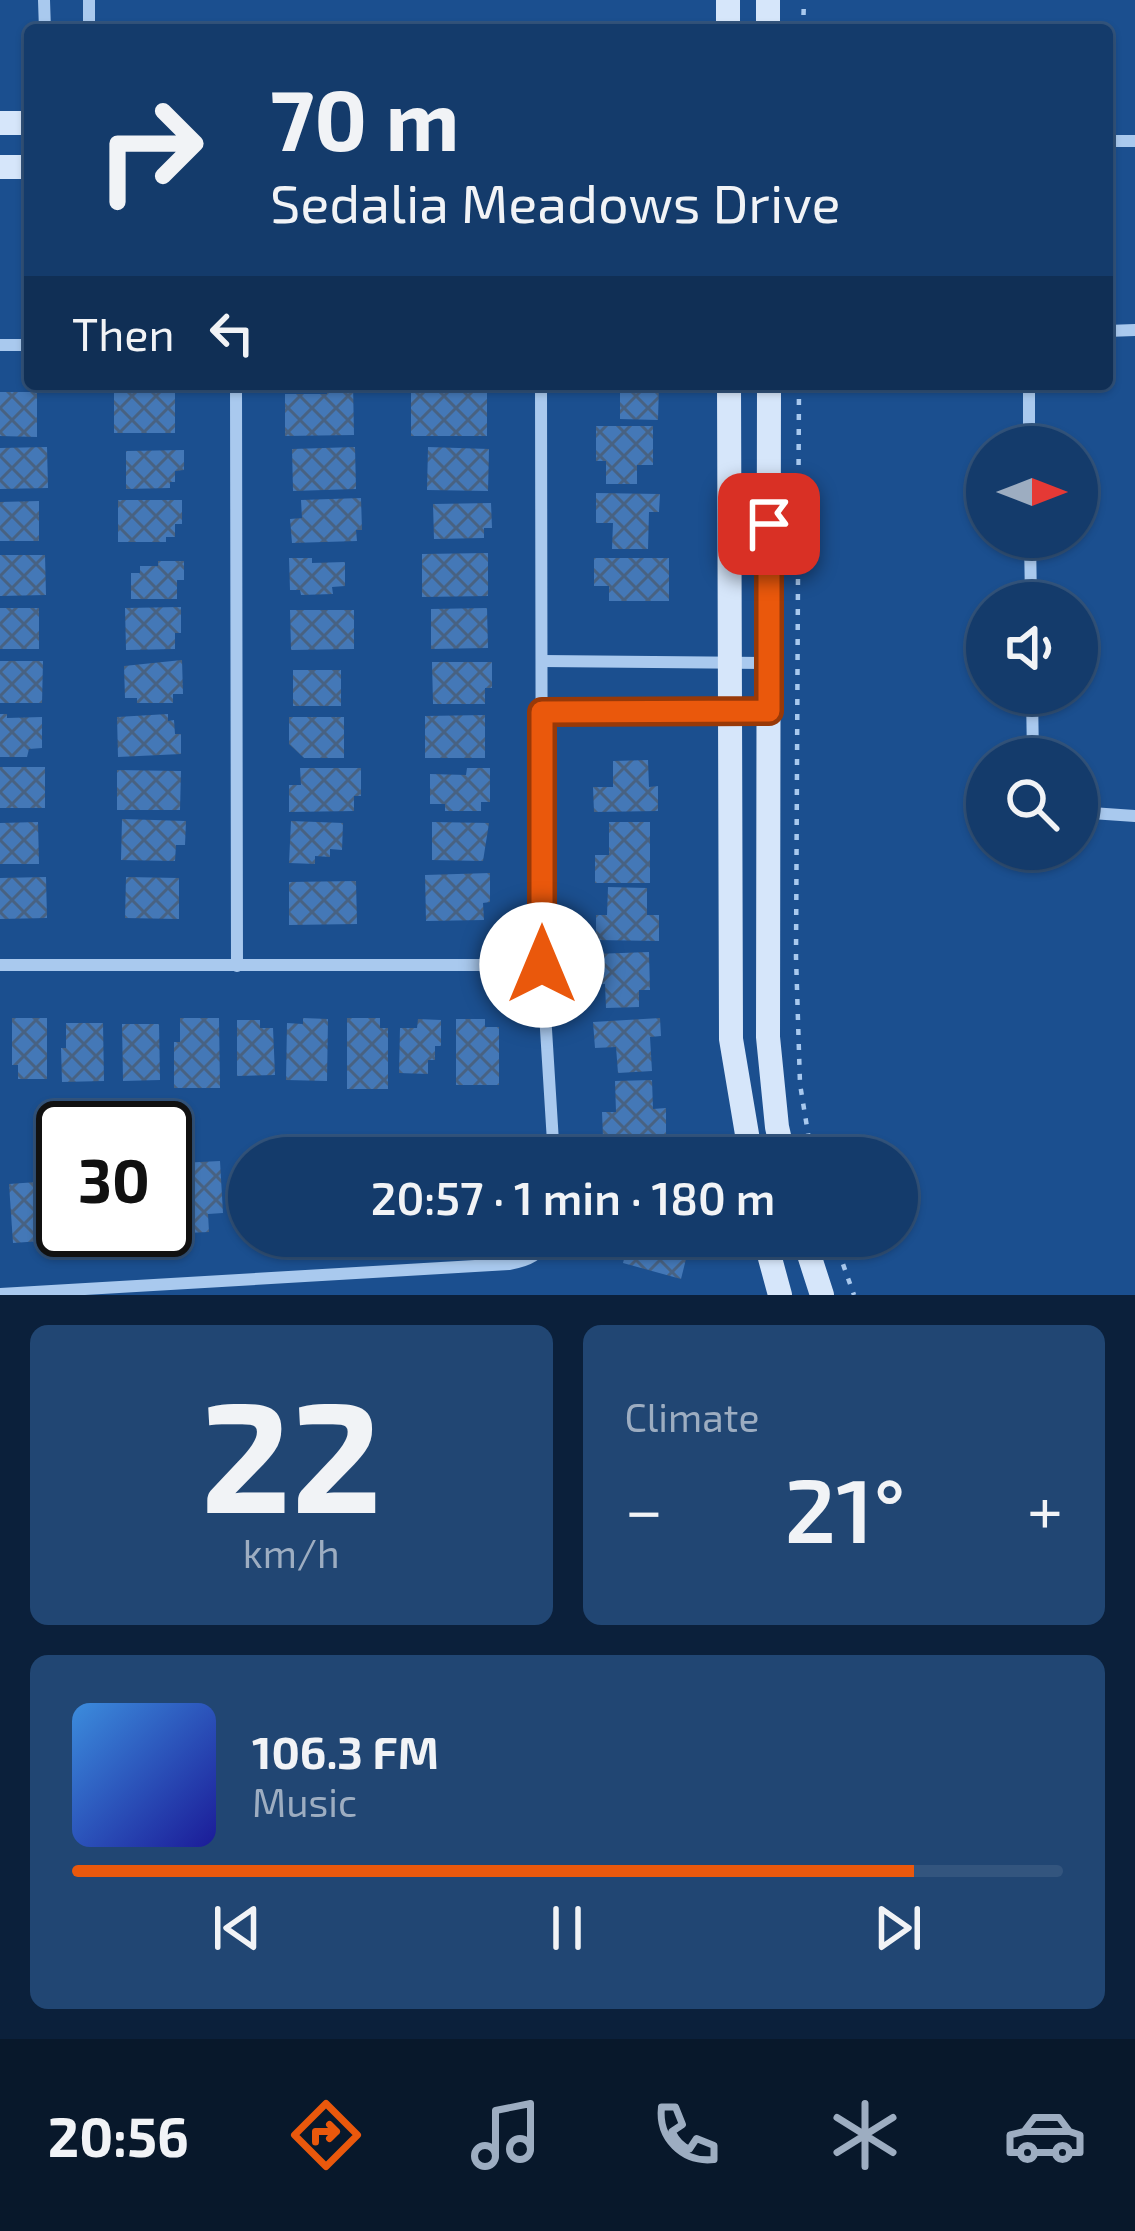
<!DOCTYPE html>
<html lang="en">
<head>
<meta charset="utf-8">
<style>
  :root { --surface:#143b6b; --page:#214673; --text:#f1f3f6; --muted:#9dadc1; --line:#33557e; --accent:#ea580c }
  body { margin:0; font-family:"Exo 2",sans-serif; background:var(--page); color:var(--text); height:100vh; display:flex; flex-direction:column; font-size:45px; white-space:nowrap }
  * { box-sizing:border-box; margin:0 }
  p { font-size:39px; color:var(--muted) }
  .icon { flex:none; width:66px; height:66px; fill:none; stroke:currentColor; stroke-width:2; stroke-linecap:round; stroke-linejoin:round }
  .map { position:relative; height:1295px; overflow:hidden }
  .details { display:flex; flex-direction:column; gap:30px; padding:30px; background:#0b203b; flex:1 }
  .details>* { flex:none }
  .banner { position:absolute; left:24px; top:24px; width:1089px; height:366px; border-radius:12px; box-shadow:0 3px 9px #0004,0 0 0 3px var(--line); background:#143b6b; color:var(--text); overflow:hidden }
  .needle { width:78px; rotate:90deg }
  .controls { position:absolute; left:966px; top:426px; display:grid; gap:24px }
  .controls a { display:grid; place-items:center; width:132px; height:132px; border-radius:50%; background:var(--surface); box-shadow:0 3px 9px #0004,0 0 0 3px var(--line); font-size:60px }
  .speed { position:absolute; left:36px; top:1101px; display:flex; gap:24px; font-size:60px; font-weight:700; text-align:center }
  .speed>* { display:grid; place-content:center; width:156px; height:156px; border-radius:50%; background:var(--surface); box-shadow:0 3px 9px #0004,0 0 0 3px var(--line); line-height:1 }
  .speed .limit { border:6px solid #111; border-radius:18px; background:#fff; color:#111 }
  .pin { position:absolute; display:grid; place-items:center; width:102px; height:102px; color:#fff; margin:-51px; border-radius:24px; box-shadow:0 6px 18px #0006 }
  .me { position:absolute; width:132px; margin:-66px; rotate:0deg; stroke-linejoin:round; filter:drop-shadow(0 0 9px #0008) }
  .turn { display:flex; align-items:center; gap:42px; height:252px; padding:0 48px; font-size:54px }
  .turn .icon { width:156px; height:156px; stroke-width:2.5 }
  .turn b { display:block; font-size:84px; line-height:102px }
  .then { display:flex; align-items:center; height:114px; padding:0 48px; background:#0003; gap:24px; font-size:45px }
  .big { font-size:90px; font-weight:600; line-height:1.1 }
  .details .card { flex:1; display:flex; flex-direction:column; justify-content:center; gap:18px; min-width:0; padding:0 42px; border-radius:18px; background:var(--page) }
  .details .dial { align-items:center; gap:0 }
  .dial b { font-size:156px; line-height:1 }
  .song { display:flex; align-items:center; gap:36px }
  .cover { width:144px; height:144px; border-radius:18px; background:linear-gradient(135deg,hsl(210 70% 55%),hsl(240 70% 35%)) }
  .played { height:12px; border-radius:6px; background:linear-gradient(90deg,var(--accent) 85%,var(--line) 85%) }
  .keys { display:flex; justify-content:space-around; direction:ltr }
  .heat { display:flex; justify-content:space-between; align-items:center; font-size:66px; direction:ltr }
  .details .tiles { flex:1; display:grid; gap:30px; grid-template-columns:1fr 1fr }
  .card:last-child { grid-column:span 2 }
  .trip { position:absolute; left:228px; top:1137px; width:690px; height:120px; border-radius:60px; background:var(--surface); box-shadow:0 3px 9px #0004,0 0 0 3px var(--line); font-weight:600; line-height:120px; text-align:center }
  .tab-bar { display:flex; height:192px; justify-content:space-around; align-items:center; background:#08182b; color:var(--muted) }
  .tab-bar .icon { width:84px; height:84px }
  .tab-bar .current { color:var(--accent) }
  .tab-bar b { font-size:54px; color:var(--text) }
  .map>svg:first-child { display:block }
  .building { fill:url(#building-cross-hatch) }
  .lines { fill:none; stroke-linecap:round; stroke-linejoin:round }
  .path { stroke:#a9c9ee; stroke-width:4.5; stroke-dasharray:6 9; stroke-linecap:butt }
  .street { stroke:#a9c9ee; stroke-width:12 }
  .secondary { stroke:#d6e6fa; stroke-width:24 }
  .route-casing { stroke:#983908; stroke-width:30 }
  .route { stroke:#ea580c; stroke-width:21 }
</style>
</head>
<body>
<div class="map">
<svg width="1135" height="1295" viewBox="0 0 1135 1295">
  <defs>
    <pattern id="building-cross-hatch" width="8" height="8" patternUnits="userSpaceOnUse" patternTransform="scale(3)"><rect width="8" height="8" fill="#4478b7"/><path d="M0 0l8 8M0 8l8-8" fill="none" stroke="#486282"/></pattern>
  </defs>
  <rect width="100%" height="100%" fill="#1b4f8f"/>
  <g class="building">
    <path d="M327 384H353L354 435 285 436V394H327Z"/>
    <path d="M620 384H659L658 420 620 419Z"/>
    <path d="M0 392H37V437L0 436Z"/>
    <rect x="114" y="393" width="61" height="40"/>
    <rect x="411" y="393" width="76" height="43"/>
    <path d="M596 426H653V465H637V484H606V461H596Z"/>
    <path d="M47 447 48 488 0 489V448Z"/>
    <path d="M355 447 356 489 293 491 292 449Z"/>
    <path d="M428 447 489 449 488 491 427 490Z"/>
    <path d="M184 450V470L175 471V482H170V488L126 489V451Z"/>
    <path d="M596 493 660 494 659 512H649L648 549H612L613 523H596Z"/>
    <path d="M361 498 362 530H356L357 541 292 543 290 519 302 518 301 500Z"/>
    <path d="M118 500H182V524H175V537H166V542H118Z"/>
    <path d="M39 501V541H0V502Z"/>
    <path d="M491 503 492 528H484V538L434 539 433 504Z"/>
    <path d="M488 553V596L422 597V554Z"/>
    <path d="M0 555H45L46 595 0 596Z"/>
    <path d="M289 558H312V563L345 562V586L332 587 333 594 301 595 300 590H290Z"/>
    <path d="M594 558H669V601H609V586H594Z"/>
    <path d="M158 561H184V580H177V599H131V573H140V566H158Z"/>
    <path d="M181 607V633H175V649L126 650 125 608Z"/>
    <rect x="0" y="608" width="39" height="41"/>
    <path d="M487 608 488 648 431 649V609Z"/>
    <path d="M290 610H354V649L291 650Z"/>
    <path d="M182 660 183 694H173V703H137V698H125L124 666Z"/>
    <path d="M0 661H43L42 703H0Z"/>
    <path d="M432 662H492V688H485V704H433Z"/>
    <rect x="293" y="670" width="48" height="36"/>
    <path d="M0 714H7V718L42 717V748L29 749 27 757H0Z"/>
    <path d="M168 714V721L174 720 175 734H181V754L118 757 117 717Z"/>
    <path d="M485 715V758H425V716Z"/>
    <path d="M289 717H344V758H304L289 744Z"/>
    <path d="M648 760 649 787 658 786V811L594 812 593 787H613V761Z"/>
    <rect x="0" y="767" width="45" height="41"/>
    <path d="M300 768H361V796H354V811L289 812V785H301Z"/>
    <path d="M467 768H490V802H481V811H445V804H430V774L466 775Z"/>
    <path d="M117 770 181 771 180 810H117Z"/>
    <path d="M122 819 186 821 185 845H176L175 861 121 860Z"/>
    <path d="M291 821 343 823 342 850 330 849V857L315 856V864L289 863Z"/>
    <path d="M38 822 39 864H0V823Z"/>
    <path d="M432 822 489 823 483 861 432 860Z"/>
    <path d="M609 822H650V883H595V855H609Z"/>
    <path d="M490 873V902L483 903 484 920 426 921 425 875Z"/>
    <path d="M46 877 47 918 0 919V878Z"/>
    <path d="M126 877 179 878V919L125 918Z"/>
    <path d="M356 881 357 924 289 925V882Z"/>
    <path d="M608 887 647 888V915H659V941L596 940V915H607Z"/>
    <path d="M649 952 650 990H639V1007L606 1008 605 984H595L594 954Z"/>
    <path d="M12 1018H47V1079H18V1065H12Z"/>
    <path d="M180 1018H219L220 1088H174V1042H180Z"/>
    <path d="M303 1018 328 1019 327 1081 286 1080 287 1023 303 1024Z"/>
    <path d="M347 1018H380V1028H388V1089H347Z"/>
    <path d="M660 1018 661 1036 650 1037 652 1071 618 1073 616 1047 595 1048 593 1022Z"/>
    <path d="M418 1019 441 1020V1046H435V1060H428V1074L399 1073 400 1028H417Z"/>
    <path d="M456 1019H485V1027H499V1085H456Z"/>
    <path d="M237 1020H260V1028H273L275 1075 237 1076Z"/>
    <path d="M66 1023H103L104 1081 62 1082 61 1048H66Z"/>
    <path d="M122 1024H159L160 1080 123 1081Z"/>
    <path d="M652 1080 653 1109 666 1108V1136L603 1138 602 1112H616L615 1081Z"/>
    <path d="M657 1142 658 1158H604V1146Z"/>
    <path d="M495 1143 496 1158H456L455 1146Z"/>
    <path d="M240 1160H249V1225H242Z"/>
    <path d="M220 1161 223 1213 208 1214 209 1232 185 1233 181 1163Z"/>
    <path d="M51 1181 55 1240 13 1243 9 1184Z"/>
    <path d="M640 1236H678L674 1251 687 1255 681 1279 623 1263 629 1240 638 1242Z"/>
  </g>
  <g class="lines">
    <g class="path">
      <path d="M803 30 804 0"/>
      <path d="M799 384 796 957 800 1084 812 1158"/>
      <path d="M833 1236 854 1295"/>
    </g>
    <g class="street">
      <path d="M44 0 45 30"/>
      <path d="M89 0V30"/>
      <path d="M1107 141H1135"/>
      <path d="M1107 331 1135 330"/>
      <path d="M0 345H30"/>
      <path d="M236 384 237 966"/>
      <path d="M541 384 542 965 554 1158"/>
      <path d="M1029 447V384"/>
      <path d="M1030 537 1031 603"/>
      <path d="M542 661 768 663"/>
      <path d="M1032 693 1033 759"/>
      <path d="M542 712 769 711"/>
      <path d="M1077 812 1135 816"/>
      <path d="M0 965H542"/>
      <path d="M0 1294 509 1264C527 1261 542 1255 548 1236"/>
    </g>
    <g class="secondary">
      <path d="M768 0V30"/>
      <path d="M728 30V0"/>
      <path d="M0 123H30"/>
      <path d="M0 167H30"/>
      <path d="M729 384 731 1039 751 1158"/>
      <path d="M769 384 768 1037 777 1127 784 1158"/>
      <path d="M764 1236 780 1295"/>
      <path d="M803 1236 822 1295"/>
    </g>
  </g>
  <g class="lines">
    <g class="route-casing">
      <path id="route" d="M542 965V712L769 711V524"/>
    </g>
    <use href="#route" class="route"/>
  </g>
</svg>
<div class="controls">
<a><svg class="needle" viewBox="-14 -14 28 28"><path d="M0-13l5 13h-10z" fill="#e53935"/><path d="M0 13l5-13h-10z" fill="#9dadc1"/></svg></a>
<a><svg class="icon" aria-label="sound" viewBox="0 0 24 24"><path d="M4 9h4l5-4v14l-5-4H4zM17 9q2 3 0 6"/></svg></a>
<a><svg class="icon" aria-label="search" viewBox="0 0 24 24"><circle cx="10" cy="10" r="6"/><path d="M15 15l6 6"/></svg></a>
</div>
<div class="speed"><div class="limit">30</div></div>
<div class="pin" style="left:769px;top:524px;background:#d93025"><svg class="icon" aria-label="arrive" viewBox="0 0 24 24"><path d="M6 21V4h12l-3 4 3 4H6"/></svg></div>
<svg class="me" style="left:542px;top:965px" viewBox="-20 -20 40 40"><circle r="19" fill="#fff"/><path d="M0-13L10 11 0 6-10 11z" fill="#ea580c"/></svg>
<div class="trip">20:57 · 1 min · 180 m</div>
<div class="banner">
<div class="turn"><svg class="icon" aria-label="right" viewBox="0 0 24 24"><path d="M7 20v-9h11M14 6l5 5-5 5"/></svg><div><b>70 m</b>Sedalia Meadows Drive</div></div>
<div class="then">Then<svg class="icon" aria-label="left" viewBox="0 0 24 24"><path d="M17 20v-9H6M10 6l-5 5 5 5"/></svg></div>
</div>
</div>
<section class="details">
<div class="tiles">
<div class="card dial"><b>22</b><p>km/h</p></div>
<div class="card"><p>Climate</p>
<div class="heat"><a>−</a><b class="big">21°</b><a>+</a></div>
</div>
<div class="card">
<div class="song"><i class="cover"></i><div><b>106.3 FM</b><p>Music</p></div></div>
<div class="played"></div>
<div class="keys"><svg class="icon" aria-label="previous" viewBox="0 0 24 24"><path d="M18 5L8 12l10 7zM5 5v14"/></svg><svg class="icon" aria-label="pause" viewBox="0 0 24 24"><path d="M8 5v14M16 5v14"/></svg><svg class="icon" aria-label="next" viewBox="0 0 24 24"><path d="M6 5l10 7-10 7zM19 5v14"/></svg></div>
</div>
</div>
</section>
<nav class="tab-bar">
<b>20:56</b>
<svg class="icon current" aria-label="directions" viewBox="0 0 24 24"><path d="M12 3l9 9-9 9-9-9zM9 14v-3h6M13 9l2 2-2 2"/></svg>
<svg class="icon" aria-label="music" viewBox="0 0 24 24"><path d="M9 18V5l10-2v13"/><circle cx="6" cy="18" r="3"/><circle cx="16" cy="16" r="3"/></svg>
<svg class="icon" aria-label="phone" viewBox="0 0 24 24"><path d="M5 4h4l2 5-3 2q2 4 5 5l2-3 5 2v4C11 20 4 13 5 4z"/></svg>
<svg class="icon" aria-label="climate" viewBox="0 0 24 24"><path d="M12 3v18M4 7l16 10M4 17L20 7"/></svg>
<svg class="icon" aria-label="car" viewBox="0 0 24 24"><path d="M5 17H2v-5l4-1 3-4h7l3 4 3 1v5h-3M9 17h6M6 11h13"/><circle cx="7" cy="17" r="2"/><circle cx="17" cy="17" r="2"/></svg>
</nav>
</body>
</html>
